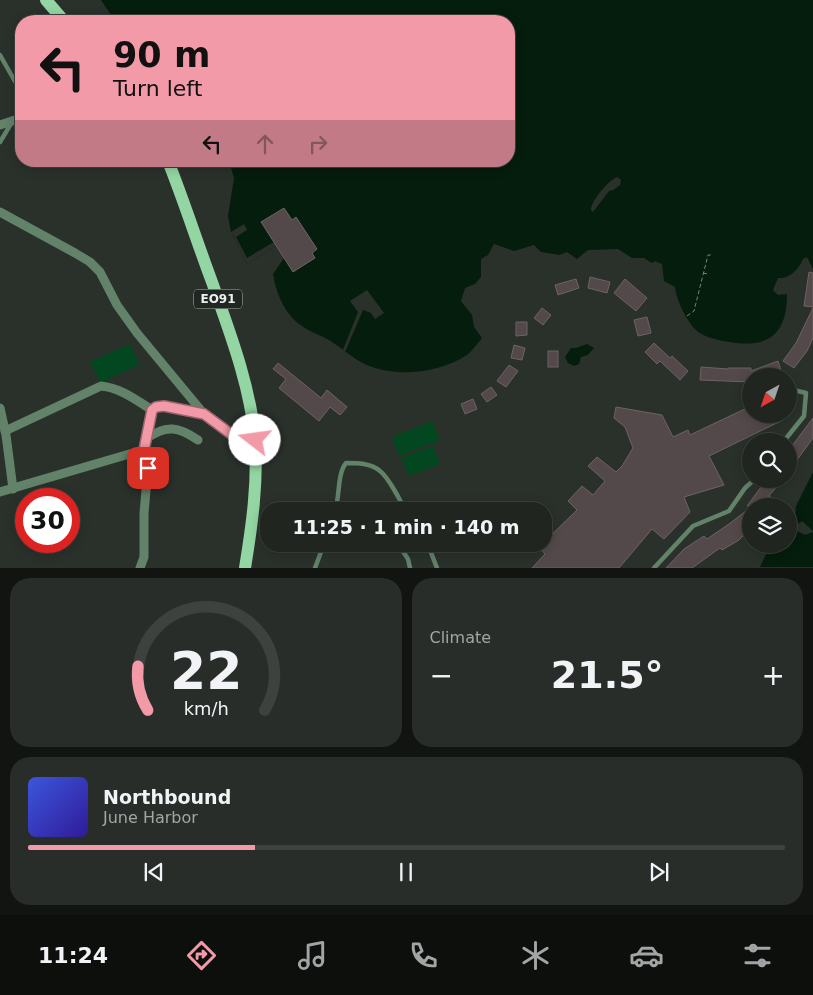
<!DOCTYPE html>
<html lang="en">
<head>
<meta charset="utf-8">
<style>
  :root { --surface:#202520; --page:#282d29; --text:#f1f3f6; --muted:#a2a5a5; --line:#3d423e; --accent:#f39aa8 }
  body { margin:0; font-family:"DejaVu Sans",sans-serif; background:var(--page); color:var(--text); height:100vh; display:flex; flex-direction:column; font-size:19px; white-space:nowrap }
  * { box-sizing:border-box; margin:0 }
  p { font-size:16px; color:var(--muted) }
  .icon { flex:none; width:28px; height:28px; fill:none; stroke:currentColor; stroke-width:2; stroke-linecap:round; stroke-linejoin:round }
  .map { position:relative; height:568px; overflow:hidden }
  .details { display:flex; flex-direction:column; gap:10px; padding:10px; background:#121412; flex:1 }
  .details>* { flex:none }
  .banner { position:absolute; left:15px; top:15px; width:500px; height:152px; border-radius:20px; box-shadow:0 2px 12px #0003,0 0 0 1px var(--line); background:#f39aa8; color:#111; overflow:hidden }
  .needle { width:32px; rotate:220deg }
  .buttons { position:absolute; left:742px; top:368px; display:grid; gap:10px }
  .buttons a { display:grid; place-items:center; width:55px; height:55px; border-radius:50%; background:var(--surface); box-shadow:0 2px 12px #0003,0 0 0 1px var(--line); font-size:25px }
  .speed { position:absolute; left:15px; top:488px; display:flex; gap:10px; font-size:25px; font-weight:700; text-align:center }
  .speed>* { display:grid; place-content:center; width:65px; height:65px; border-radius:50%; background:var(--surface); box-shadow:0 2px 12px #0003,0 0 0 1px var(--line); line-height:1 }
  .speed .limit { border:8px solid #d22; background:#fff; color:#111 }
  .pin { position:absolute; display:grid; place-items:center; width:42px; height:42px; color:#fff; margin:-21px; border-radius:10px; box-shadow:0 2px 8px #0006 }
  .me { position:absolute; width:55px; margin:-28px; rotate:285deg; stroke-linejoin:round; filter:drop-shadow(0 0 4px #0008) }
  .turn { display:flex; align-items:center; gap:18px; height:105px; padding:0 15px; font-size:22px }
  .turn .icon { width:65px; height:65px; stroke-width:2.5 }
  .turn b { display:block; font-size:35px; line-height:42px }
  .lanes { display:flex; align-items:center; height:48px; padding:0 15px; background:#0003; justify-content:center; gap:25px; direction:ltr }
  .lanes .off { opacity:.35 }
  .big { font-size:38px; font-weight:800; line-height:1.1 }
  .details .card { flex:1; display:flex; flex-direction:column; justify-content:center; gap:8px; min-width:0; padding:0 18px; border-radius:20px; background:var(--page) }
  .details .dial { align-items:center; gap:0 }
  .dial svg { height:130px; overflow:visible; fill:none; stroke:var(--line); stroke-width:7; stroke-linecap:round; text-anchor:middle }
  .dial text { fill:var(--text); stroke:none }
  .song { display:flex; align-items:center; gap:15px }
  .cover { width:60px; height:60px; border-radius:8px; background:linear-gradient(135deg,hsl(230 70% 55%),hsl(250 70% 35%)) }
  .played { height:5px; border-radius:2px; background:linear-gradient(90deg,var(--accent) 30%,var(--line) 30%) }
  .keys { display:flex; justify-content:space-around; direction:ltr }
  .heat { display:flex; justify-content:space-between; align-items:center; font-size:28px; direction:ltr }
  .details .tiles { flex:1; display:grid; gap:10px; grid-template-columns:1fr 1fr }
  .card:last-child { grid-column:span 2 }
  .trip { position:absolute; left:260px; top:502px; width:292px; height:50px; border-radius:20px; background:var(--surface); box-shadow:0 2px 12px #0003,0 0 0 1px var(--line); font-weight:800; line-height:50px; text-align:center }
  .tab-bar { display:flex; height:80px; justify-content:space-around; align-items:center; background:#0d0f0d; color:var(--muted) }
  .tab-bar .icon { width:35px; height:35px }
  .tab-bar .current { color:var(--accent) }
  .tab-bar b { font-size:22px; color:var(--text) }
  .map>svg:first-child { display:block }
  .green { fill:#024720 }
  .water { fill:#051d0c; fill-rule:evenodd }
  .pier { fill:#2a312b }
  .building { fill:#53494a; stroke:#6d6364 }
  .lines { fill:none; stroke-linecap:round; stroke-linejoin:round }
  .path { stroke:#7a807b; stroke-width:1; stroke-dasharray:4 2.5; stroke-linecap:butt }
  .service { stroke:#62826a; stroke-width:4.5 }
  .minor { stroke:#62826a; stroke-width:9 }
  .primary { stroke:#93d5a3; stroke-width:12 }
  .route-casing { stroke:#9e646d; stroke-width:12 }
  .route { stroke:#f39aa8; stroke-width:9 }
  .labels { text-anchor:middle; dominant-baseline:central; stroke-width:5; stroke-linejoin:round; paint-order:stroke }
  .shield { fill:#202722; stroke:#aeb4af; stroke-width:1 }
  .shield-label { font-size:12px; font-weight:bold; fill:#ebf0ec }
</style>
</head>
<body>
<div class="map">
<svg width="813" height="568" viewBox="0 0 813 568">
  <rect width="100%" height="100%" fill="#2a312b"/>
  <g class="green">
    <path d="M129 344 140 364 101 383 90 362Z"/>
    <path d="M432 421 440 440 399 456 392 437Z"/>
    <path d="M433 446 440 464 409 476 401 458Z"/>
  </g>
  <g class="water">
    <path d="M101 0H813V269L807 257 803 259C799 269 790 279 778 278L773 290 778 295 787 294C787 340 763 349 723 341 714 339 701 336 695 329 686 320 676 299 675 287L664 281 662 264 655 261 652 263 644 258H632L618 249 588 250 577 259 567 252 559 255 541 252 534 245 514 251 494 244 488 255 481 259V277L475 284 465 288 461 301 472 315 474 327 482 338C477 344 472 351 467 355 439 373 398 378 367 365 353 359 342 348 329 340 320 335 310 332 302 326 285 315 276 293 273 274L284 258 276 246 247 264 231 232 228 216 234 178 229 161H509V21H115ZM617 177 621 180 620 185 613 190 609 191 593 212 591 210C590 202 609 180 617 177Z"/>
    <path d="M587 344 594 348 588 355 581 357 579 364 574 366 568 363 565 357 571 348H576Z"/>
    <path d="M813 472V531L802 521 798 524 795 517 796 506Z"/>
    <path d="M789 527 805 535 813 532V567H760L771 544H789Z"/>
  </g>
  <g class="pier">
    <path d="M244 224 247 230 236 237 247 258 274 242 276 246 247 264 231 232Z"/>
    <path d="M367 290 384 313 375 319 371 313 363 310 345 352 343 350 358 312 350 301Z"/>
  </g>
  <g class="building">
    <path d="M284 208 292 220 296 217 317 249 312 253 315 258 293 272 261 222Z"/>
    <path d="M809 272 813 273V307L804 306Z"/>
    <path d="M590 277 610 282 607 293 588 288Z"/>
    <path d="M576 279 579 288 558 295 555 285Z"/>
    <path d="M625 279 647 298 636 311 614 293Z"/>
    <path d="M542 308 551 315 543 325 534 318Z"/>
    <path d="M813 308V338L807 351 794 368 783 361 796 343Z"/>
    <path d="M647 317 651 333 638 336 634 320Z"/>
    <path d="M516 322H527V335L516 336Z"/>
    <path d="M654 343 670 358 672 356 688 371 680 380 660 361 657 364 645 352Z"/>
    <path d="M514 345 525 348 522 360 511 358Z"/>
    <rect x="548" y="351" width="10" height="16"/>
    <path d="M778 361 782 374 775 376H751V382L700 380 701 367 728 369V368H751V371Z"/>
    <path d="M278 363 321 398 327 390 347 407 340 415 330 407 319 421 279 388 286 379 273 369Z"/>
    <path d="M509 365 518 371 506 387 497 381Z"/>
    <path d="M491 387 497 395 487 402 481 394Z"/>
    <path d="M473 399 477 409 465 414 461 404Z"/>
    <path d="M751 406V414H780L783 420 709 456 724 485 684 497 690 512 664 539 652 529 619 568H532L545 554 539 547 577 510 568 501 582 486 593 495 605 481 588 466 597 457 616 472 622 466 633 448 625 427 614 418 616 407 662 415 673 437 688 430 690 435Z"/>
    <path d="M813 418V438L789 471V450Z"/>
    <path d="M767 479H783L769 496 773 499 767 506H747Z"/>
    <path d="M751 507V528L739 540 722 550 720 548 692 568H666L684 549 704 536 707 539 729 524Z"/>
  </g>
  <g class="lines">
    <g class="path">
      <path d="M703 273 708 274"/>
      <path d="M687 316 694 311 708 255H711"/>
    </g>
    <g class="service">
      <path d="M0 55 21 92"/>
      <path d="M0 142 12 122"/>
      <path d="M60 162V161"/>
      <path d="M784 441 804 416 806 393 789 389"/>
      <path d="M335 511C340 497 337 474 346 463 357 463 371 463 380 471 388 477 401 501 405 511"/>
      <path d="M419 544 430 550 437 568"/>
      <path d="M402 550 408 559 410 568"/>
      <path d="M315 568 324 544"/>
      <path d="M654 568 693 526 729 511 745 488 755 479"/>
    </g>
    <g class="minor">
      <path d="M0 125 21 118"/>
      <path d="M0 212 75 253 90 262 100 272 117 305 137 333 204 414"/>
      <path d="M0 408 6 435 13 489"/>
      <path d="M5 431 101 386C121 388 136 400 152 410"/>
      <path d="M146 439C166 424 179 427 198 440"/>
      <path d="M143 450 152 410 156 407 164 406 204 414 239 440H255"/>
      <path d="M0 492 143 450 148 468 144 513V557L140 568"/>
    </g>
    <g class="primary">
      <path d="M46 0 64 21"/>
      <path d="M168 161C184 201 197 242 212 282 230 333 250 385 255 439 258 483 252 525 245 568"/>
    </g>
  </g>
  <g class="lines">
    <g class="route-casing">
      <path id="route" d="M148 468 144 450 152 410 156 407 164 406 204 414 239 440H255"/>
    </g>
    <use href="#route" class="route"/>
  </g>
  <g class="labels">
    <rect class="shield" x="194" y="289.5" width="48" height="19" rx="4"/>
    <g class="shield-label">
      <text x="218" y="299">ΕΟ91</text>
    </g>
  </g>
</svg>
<div class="buttons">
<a><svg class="needle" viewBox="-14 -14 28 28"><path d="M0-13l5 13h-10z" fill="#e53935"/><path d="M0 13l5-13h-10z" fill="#a2a5a5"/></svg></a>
<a><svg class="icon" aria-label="search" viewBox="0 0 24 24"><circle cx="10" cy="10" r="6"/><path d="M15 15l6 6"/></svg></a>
<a><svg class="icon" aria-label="layers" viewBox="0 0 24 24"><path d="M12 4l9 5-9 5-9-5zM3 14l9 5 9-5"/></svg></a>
</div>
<div class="speed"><div class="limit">30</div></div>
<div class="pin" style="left:148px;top:468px;background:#d93025"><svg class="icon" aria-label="arrive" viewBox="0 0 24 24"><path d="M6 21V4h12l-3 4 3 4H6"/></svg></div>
<svg class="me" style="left:255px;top:440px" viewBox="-20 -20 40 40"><circle r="19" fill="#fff"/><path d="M0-13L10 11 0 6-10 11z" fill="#f39aa8"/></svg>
<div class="trip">11:25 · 1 min · 140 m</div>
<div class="banner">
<div class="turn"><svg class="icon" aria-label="left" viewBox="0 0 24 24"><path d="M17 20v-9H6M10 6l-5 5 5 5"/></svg><div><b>90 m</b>Turn left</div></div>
<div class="lanes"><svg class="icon" aria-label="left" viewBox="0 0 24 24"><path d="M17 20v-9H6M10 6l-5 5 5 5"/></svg><svg class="icon off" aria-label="ahead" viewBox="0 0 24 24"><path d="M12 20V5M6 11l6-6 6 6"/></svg><svg class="icon off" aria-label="right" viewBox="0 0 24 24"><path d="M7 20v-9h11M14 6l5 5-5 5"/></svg></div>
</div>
</div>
<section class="details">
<div class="tiles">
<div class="card dial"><svg viewBox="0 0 100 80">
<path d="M14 69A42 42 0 1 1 86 69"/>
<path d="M14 69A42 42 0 0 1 8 42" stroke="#f39aa8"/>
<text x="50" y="56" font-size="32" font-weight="700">22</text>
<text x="50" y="72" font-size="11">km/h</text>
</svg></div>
<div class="card"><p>Climate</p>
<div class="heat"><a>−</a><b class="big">21.5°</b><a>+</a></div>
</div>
<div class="card">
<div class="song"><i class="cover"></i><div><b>Northbound</b><p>June Harbor</p></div></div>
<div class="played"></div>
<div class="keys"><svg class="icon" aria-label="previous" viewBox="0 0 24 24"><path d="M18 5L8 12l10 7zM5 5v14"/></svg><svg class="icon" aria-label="pause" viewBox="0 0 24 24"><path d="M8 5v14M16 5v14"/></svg><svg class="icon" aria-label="next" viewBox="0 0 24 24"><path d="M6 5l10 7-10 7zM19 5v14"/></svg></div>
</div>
</div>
</section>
<nav class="tab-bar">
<b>11:24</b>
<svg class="icon current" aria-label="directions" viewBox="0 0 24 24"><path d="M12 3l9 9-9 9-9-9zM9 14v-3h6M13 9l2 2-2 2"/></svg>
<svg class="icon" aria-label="music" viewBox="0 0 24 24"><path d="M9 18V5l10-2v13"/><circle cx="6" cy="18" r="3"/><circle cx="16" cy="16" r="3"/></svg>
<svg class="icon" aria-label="phone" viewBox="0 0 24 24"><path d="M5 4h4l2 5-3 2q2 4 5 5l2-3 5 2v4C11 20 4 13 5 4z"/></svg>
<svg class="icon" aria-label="climate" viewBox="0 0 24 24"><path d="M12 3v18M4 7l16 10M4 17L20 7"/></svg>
<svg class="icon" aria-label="car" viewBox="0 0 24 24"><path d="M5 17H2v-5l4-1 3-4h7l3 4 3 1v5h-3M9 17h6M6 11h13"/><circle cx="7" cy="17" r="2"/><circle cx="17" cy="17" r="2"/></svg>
<svg class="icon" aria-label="filters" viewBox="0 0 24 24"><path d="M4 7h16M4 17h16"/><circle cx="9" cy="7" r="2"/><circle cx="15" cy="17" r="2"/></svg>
</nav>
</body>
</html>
